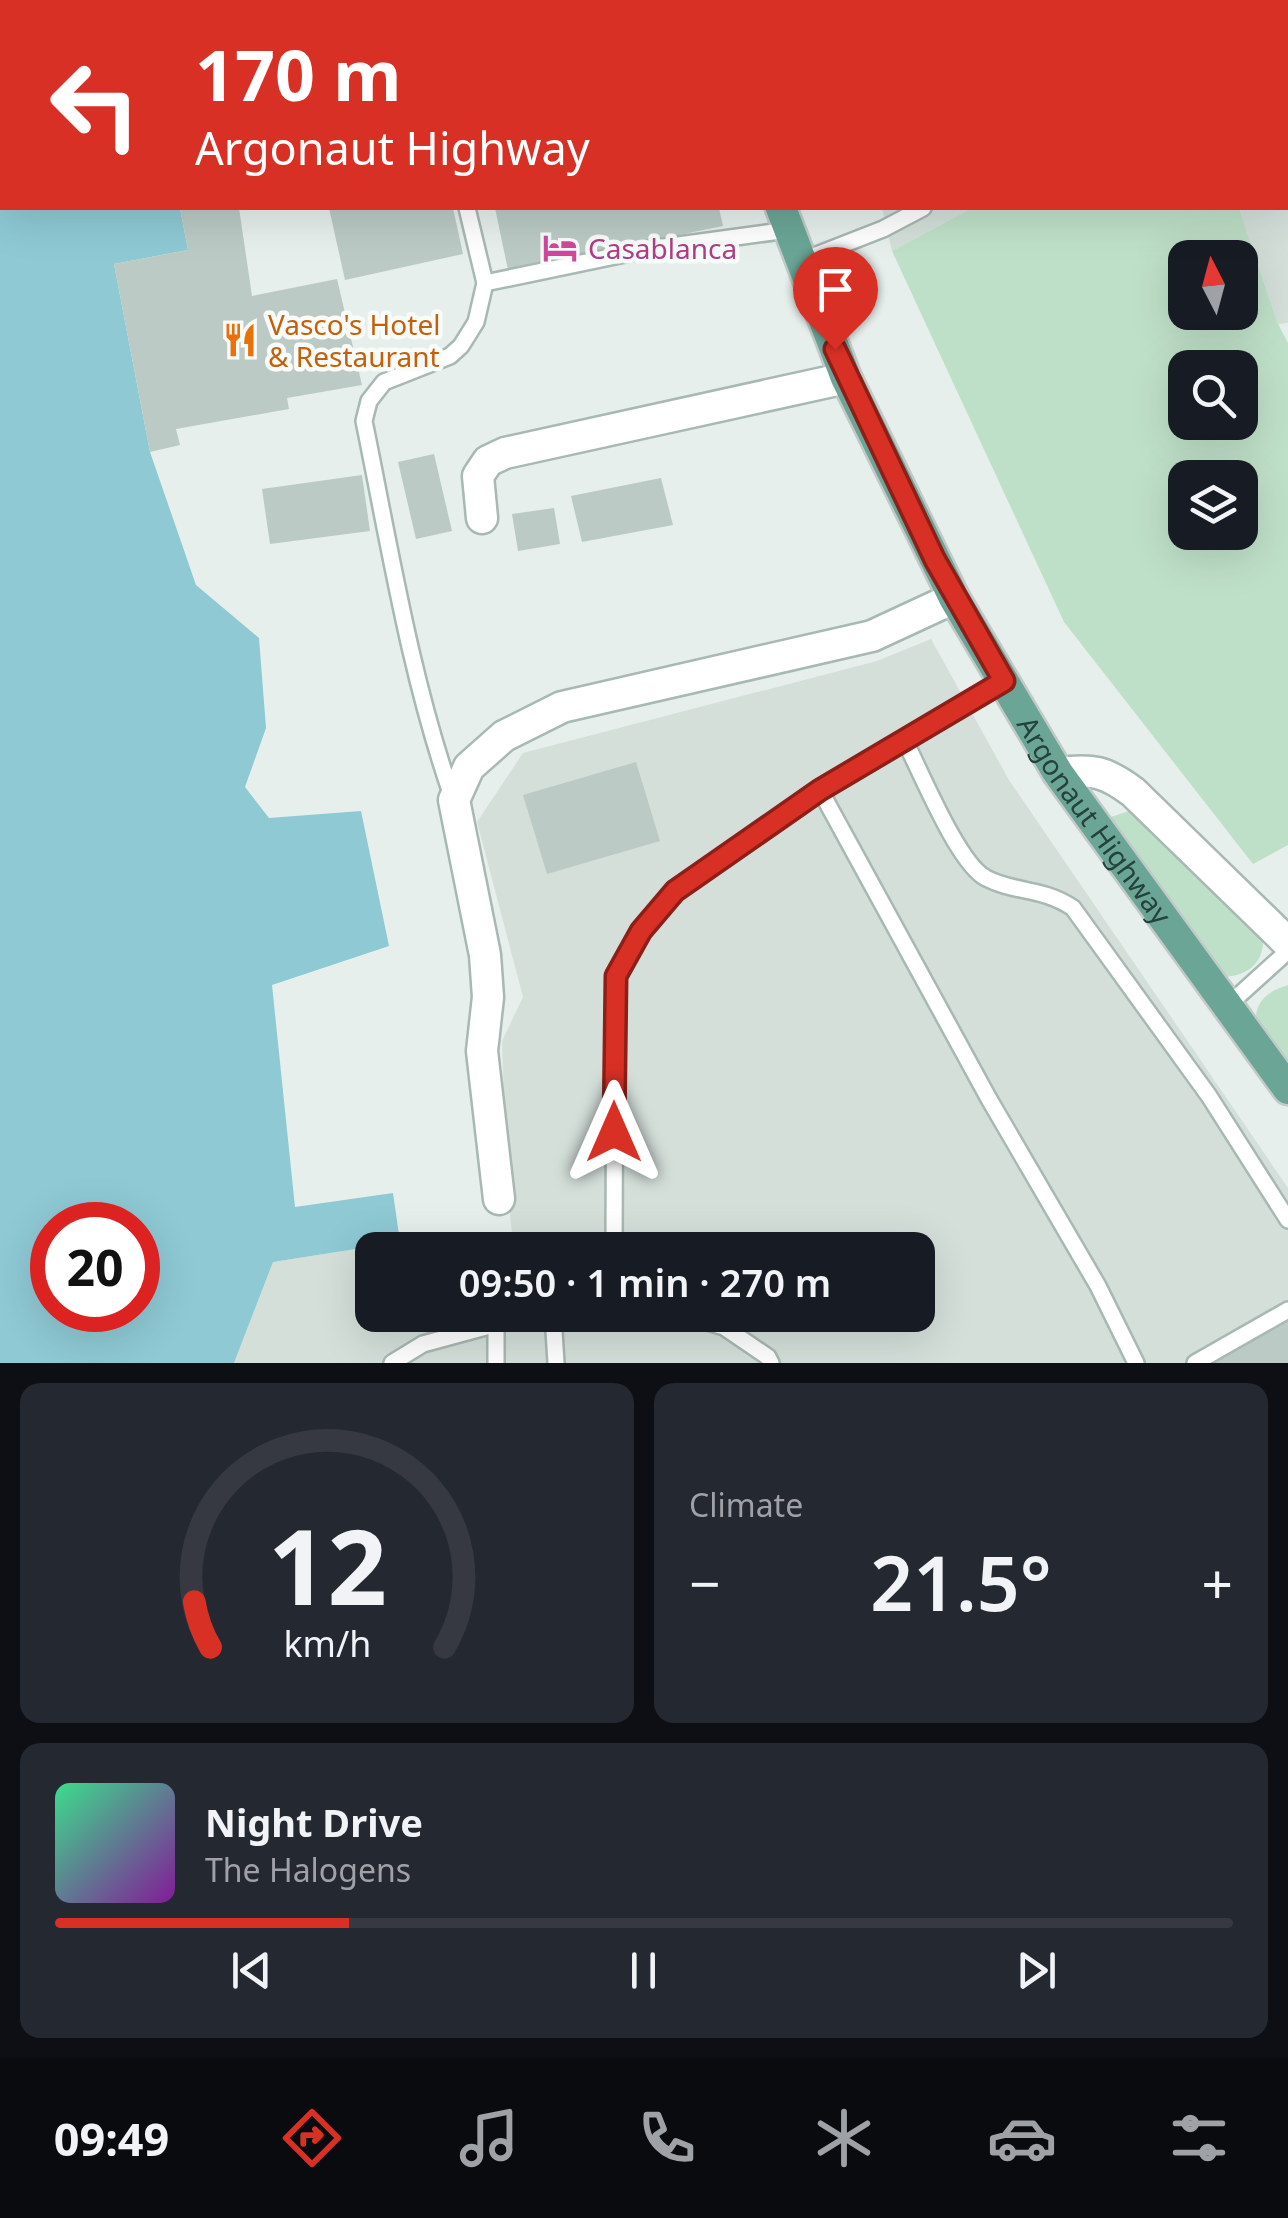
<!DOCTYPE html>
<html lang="en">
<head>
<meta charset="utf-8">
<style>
  :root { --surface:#171b24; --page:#242831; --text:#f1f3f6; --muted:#9ea1a6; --line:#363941; --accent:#d93025 }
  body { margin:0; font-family:"Noto Sans",sans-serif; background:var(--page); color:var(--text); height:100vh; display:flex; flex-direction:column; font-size:38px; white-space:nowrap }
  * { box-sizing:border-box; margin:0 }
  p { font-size:32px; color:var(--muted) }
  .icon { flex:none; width:55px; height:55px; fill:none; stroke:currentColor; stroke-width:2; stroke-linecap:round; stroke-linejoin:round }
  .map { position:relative; height:1363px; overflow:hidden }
  .sheet { display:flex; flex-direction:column; gap:20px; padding:20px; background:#0d0f14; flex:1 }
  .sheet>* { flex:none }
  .hud { position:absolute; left:0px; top:0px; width:1290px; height:210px; box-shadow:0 10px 40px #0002; background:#d93025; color:#fff; overflow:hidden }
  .needle { width:65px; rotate:354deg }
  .controls { position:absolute; left:1168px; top:240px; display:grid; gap:20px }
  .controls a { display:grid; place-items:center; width:90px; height:90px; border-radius:20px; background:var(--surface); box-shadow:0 10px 40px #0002; font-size:50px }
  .speed { position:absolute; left:30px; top:1202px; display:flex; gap:20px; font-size:50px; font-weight:700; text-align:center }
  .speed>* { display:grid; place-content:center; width:130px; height:130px; border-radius:50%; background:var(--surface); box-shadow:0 10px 40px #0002; line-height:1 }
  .speed .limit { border:15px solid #d22; background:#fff; color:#111 }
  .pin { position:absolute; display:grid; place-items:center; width:85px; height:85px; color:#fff; margin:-102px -42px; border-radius:50% 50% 50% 0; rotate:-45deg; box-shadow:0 0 10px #0007 }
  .pin .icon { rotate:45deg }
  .me { position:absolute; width:110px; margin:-55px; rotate:0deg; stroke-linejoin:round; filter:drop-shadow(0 0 8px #0008) }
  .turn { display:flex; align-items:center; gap:35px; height:210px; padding:0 30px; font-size:45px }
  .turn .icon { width:130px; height:130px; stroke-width:2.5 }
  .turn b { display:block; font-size:70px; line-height:85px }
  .big { font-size:75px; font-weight:600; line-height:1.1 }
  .sheet .tile { flex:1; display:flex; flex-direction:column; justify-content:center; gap:15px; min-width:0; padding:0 35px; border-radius:20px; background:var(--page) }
  .sheet .dial { align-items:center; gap:0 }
  .dial svg { height:260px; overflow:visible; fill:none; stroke:var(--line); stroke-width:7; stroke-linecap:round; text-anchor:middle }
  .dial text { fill:var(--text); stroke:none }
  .song { display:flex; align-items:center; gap:30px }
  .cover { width:120px; height:120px; border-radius:15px; background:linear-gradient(135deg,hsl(150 70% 55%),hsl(290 70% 35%)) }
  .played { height:10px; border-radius:5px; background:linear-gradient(90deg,var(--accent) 25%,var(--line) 25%) }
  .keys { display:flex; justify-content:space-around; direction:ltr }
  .heat { display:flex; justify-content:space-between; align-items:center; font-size:55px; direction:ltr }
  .sheet .tiles { flex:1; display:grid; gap:20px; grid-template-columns:1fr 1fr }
  .tile:last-child { grid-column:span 2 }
  .trip { position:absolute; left:355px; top:1232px; width:580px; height:100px; border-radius:20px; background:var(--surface); box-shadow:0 10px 40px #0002; font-weight:600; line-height:100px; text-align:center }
  .dock { display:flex; height:160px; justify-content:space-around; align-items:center; background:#090b0e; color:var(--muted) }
  .dock .icon { width:70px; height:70px }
  .dock .current { color:var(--accent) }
  .dock b { font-size:45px; color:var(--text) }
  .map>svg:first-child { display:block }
  .built { fill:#d4dfda; fill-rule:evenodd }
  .green { fill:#bfe0c8; fill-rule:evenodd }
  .water { fill:#8ec9d4; fill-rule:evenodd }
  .building { fill:#bbcac4 }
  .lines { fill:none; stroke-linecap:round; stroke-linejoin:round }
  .service-casing { stroke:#a8b8b2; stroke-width:20 }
  .minor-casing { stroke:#a8b8b2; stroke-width:35 }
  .primary-casing { stroke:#c2cac8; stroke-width:35 }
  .service { stroke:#fff; stroke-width:15 }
  .minor { stroke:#fff; stroke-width:30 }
  .primary { stroke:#6aa596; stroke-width:30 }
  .route-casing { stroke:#8d1f18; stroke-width:25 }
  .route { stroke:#d93025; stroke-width:18 }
  .labels { text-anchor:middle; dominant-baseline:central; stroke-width:9; stroke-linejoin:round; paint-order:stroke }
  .hotel-label { font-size:28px; fill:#b23c85; stroke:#f7fbf9; text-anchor:start }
  .food-label { font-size:28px; fill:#c56008; stroke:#f7fbf9; text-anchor:start }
  .street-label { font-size:28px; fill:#24423a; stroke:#f7fbf9 }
</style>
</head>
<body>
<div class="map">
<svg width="1288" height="1363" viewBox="0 0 1288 1363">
  <rect width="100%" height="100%" fill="#e6efeb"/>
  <g class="built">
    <path d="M958 0H1288V323L1278 324 1239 208H1288V2Z"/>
    <path d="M882 208H972L892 251Z"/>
    <path d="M931 639 1009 780 1288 1188V1363H234L273 1262 400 1242 512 1233 507 1187 502 1041 523 997 477 822 523 753 877 661ZM372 1250H918V1315H372Z"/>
  </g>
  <g class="green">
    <path d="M972 208H1239L1278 324 1288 343V845L1253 864 1064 622 892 251ZM1185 258H1240V312H1185ZM1185 368H1240V422H1185ZM1185 478H1240V532H1185Z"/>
    <path d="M1129 811 1263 941C1263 966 1243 977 1221 977L1108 818Z"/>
    <path d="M1288 985V1070L1256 1024C1254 1001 1268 991 1288 985Z"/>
  </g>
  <path class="water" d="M0 0 364 2H2V208H180L188 250 114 264 150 452 196 585 259 638 266 728 245 787 269 818 361 811 389 946 272 985 295 1207 393 1193 400 1242 273 1262 234 1363H0ZM52 1225H138V1310H52Z"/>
  <g class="building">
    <path d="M180 208H239L252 296 337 279 362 385 287 398 289 409 176 429 180 445 150 452 114 264 188 250Z"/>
    <path d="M329 208H453L463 254 345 280Z"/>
    <path d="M495 208H719L723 226 508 270Z"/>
    <path d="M434 454 452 531 416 539 398 462Z"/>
    <path d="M362 475 370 531 270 544 262 489Z"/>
    <path d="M661 478 673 525 582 542 571 496Z"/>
    <path d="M554 508 560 544 518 551 512 514Z"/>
    <path d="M636 762 660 841 547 874 523 795Z"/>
    <path d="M1288 1318V1363H1206Z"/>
  </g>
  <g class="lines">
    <g class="service-casing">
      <g id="service">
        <path d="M1051 0 1052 2"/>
        <path d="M801 261 883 229 923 208"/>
        <path d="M485 283 649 249 788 230"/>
        <path d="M1004 681 820 790 989 1099 1098 1286 1136 1363"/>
        <path d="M904 739C920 770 958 864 986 878 1014 893 1042 887 1073 908L1209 1096 1288 1220"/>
        <path d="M453 799C410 676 390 548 364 421L369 401 384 382 450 356 461 346 476 322 485 283 467 208"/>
        <path d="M1226 1007 1288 951"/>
        <path d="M614 1250 615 976 641 931 675 891 820 790"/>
        <path d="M553 1315 556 1363"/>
        <path d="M683 1315 724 1327 768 1357 771 1363"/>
        <path d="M392 1363 423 1344 530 1315"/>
        <path d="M496 1363V1326"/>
        <path d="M1195 1363 1288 1310"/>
      </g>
    </g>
    <g class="minor-casing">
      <g id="minor">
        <path d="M482 518 478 476 488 461 505 453 846 378"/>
        <path d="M1058 773C1093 769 1105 771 1133 792L1288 943"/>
        <path d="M499 1199 482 1051 488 997 485 955 454 800 469 767 504 736 562 707 872 636 954 598"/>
      </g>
    </g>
    <g class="primary-casing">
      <g id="primary">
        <path d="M714 0 715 2"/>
        <path id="s1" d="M781 208 846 378 954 598 1058 773 1288 1089"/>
      </g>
    </g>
    <use href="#service" class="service"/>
    <use href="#minor" class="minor"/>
    <use href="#primary" class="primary"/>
  </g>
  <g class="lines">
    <g class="route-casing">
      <path id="route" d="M614 1132 616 976 641 931 675 891 820 790 1004 681 935 560 835 349"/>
    </g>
    <use href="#route" class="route"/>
  </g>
  <defs>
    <g id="hotel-bare" transform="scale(2.7)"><path d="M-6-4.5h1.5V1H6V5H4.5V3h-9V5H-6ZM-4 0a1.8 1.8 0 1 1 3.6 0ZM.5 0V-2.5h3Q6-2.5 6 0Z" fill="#d1479c" stroke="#f7fbf9" stroke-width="2.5" paint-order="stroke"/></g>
    <g id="restaurant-bare" transform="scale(2.7)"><path d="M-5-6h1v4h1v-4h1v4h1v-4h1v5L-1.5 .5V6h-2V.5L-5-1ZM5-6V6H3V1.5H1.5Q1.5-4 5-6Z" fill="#e8710a" stroke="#f7fbf9" stroke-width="2.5" paint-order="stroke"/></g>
  </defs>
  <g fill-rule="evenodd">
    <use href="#hotel-bare" x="560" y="248"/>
    <use href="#restaurant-bare" x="240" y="340"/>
  </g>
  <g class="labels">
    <g class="hotel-label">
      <text x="588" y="248">Casablanca</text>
    </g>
    <g class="food-label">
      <text x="268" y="324">Vasco's Hotel<tspan x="268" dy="32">&amp; Restaurant</tspan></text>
    </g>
    <g class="street-label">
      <text stroke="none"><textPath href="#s1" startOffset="690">Argonaut Highway</textPath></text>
    </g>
  </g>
</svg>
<div class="controls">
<a><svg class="needle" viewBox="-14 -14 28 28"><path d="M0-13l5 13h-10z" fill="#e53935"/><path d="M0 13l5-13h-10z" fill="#9ea1a6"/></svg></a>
<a><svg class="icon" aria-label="search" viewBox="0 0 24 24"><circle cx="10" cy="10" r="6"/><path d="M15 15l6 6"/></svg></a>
<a><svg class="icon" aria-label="layers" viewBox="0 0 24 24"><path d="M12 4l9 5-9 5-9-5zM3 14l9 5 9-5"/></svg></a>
</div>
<div class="speed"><div class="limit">20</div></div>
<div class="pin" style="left:835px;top:349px;background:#d93025"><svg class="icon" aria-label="arrive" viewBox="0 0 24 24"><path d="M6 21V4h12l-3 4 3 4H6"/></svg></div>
<svg class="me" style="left:614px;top:1132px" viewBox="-20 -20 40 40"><path d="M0-17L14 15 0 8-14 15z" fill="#d93025" stroke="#fff" stroke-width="4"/></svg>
<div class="trip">09:50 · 1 min · 270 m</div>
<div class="hud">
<div class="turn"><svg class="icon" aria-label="left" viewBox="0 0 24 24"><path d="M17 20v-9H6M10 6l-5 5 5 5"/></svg><div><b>170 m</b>Argonaut Highway</div></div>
</div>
</div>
<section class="sheet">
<div class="tiles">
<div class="tile dial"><svg viewBox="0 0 100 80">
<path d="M14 69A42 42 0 1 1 86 69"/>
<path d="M14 69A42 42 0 0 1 9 55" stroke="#d93025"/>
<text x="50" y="56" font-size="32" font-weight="700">12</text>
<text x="50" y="72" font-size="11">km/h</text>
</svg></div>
<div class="tile"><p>Climate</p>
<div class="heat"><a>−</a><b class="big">21.5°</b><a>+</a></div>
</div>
<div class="tile">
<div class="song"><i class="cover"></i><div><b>Night Drive</b><p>The Halogens</p></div></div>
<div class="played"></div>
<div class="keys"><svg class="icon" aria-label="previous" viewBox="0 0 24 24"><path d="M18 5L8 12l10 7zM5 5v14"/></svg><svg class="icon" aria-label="pause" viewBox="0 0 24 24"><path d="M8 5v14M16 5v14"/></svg><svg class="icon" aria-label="next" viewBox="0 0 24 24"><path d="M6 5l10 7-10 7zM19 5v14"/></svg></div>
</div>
</div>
</section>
<nav class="dock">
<b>09:49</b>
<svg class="icon current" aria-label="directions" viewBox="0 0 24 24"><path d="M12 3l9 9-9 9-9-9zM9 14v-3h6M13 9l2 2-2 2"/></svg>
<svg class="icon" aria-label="music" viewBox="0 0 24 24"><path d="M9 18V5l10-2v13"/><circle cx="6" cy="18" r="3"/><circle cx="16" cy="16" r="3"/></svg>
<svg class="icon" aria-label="phone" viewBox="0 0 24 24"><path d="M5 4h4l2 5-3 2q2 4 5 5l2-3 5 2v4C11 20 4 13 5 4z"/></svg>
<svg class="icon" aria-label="climate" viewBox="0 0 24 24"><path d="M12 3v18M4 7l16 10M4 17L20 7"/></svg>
<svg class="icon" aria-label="car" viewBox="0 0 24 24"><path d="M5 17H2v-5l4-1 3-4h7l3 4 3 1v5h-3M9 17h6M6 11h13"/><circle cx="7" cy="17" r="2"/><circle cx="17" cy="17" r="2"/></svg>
<svg class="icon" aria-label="filters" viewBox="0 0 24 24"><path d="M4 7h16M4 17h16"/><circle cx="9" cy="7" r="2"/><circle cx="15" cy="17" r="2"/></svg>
</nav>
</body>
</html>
